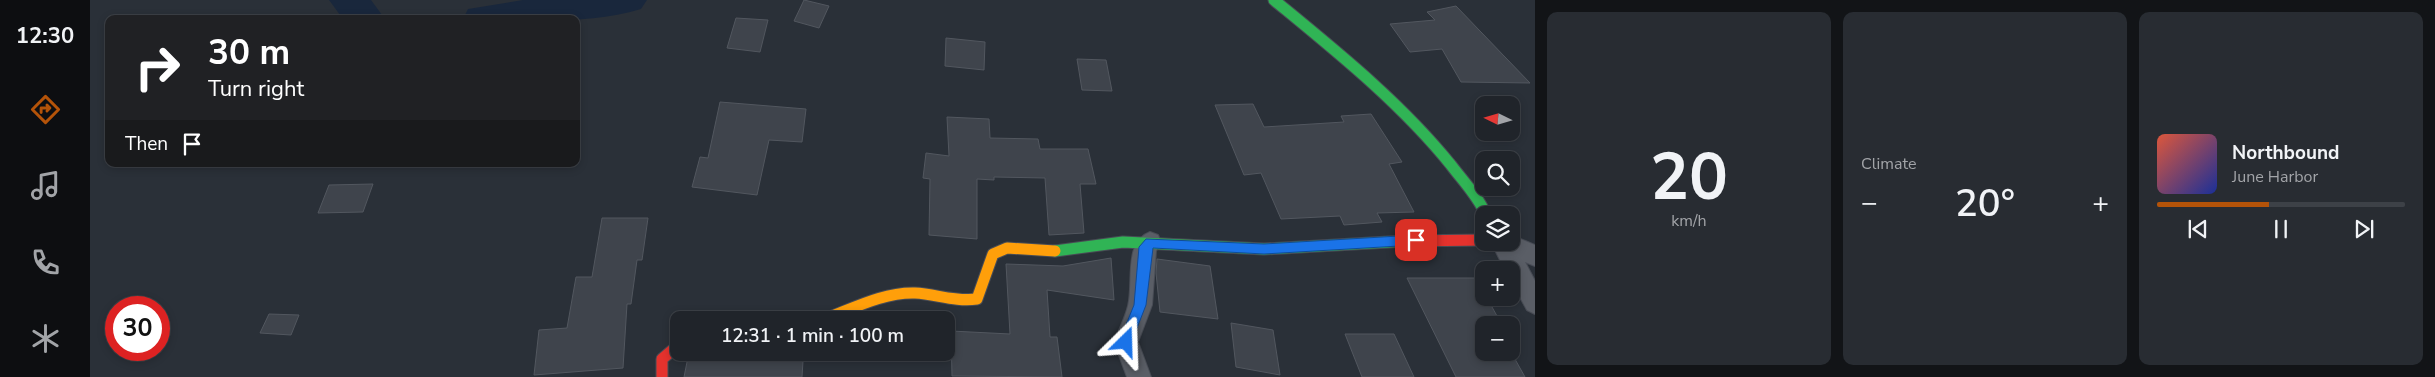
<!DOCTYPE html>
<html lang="en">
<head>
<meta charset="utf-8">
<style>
  :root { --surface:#20242a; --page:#282c32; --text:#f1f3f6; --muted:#a2a4a8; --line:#3d4147; --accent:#b45309 }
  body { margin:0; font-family:"Nunito Sans",sans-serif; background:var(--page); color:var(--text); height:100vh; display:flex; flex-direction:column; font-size:19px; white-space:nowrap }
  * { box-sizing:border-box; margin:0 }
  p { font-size:16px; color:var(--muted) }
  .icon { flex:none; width:28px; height:28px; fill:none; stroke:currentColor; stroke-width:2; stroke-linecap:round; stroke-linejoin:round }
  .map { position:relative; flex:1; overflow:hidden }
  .panel { display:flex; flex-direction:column; gap:12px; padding:12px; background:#121417; width:900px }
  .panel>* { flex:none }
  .top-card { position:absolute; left:15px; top:15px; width:475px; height:152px; border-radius:10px; box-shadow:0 2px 8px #0003,0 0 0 1px var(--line); background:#202124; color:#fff; overflow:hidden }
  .needle { width:32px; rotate:275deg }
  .fabs { position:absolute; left:1385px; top:96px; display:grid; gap:10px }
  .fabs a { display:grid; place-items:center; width:45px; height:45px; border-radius:10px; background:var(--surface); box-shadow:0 2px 8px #0003,0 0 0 1px var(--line); font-size:25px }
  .speed { position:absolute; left:15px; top:296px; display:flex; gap:10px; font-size:25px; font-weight:700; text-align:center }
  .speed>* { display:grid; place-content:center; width:65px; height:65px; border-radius:50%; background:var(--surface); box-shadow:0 2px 8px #0003,0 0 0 1px var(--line); line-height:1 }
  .speed .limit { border:8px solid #d22; background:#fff; color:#111 }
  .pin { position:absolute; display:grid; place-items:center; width:42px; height:42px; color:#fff; margin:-21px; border-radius:10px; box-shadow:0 2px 8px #0006 }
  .me { position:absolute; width:55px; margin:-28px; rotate:22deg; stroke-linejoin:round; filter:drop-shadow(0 0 4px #0008) }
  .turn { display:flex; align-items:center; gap:18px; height:105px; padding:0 20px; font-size:22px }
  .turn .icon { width:65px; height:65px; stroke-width:2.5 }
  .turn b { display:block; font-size:35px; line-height:42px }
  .then { display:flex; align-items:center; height:48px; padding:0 20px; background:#0003; gap:10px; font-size:19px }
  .big { font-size:38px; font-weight:600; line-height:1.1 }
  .panel .widget { flex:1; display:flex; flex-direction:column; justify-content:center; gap:8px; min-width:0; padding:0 18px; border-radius:10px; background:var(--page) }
  .panel .dial { align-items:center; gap:0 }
  .dial b { font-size:65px; line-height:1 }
  .song { display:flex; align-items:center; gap:15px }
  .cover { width:60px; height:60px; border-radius:8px; background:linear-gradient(135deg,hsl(10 70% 55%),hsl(230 70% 35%)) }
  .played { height:5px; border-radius:2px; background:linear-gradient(90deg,var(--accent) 45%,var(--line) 45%) }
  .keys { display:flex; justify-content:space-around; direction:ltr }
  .heat { display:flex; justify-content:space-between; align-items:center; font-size:28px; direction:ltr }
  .panel .tiles { flex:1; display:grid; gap:12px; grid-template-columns:repeat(3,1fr) }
  .trip { position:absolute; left:580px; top:311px; width:285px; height:50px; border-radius:10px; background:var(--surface); box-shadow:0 2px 8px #0003,0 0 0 1px var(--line); font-weight:600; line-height:50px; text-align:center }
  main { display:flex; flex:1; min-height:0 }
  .tab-bar { display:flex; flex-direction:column; width:90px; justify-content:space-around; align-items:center; background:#0d0e11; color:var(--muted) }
  .tab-bar .icon { width:35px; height:35px }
  .tab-bar .on { color:var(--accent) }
  .tab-bar b { font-size:22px; color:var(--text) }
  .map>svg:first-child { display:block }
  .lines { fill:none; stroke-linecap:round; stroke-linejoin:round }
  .river { fill:#19273c; fill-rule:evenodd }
  .building { fill:#3f444c; stroke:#52575f }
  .street-casing { stroke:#484c55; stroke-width:2 }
  .fast-casing { stroke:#484c55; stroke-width:13 }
  .slow-casing { stroke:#484c55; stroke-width:13 }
  .jam-casing { stroke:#484c55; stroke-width:13 }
  .street { fill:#5a5e66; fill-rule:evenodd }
  .fast { stroke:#30b455; stroke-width:11 }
  .slow { stroke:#ff9f0a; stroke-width:11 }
  .jam { stroke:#e5322d; stroke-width:11 }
  .route { fill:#1a73e8; stroke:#114b97 }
</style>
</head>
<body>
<main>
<nav class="tab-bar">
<b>12:30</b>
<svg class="icon on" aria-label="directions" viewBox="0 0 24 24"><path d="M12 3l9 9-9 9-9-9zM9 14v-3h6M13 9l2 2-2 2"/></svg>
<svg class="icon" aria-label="music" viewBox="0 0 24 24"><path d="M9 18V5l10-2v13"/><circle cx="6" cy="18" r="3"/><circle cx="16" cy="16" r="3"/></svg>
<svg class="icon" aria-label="phone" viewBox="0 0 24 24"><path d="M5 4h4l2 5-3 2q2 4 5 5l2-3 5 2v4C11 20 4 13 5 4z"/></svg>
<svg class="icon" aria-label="climate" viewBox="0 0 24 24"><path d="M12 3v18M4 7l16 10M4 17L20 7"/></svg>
</nav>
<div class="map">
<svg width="1445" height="377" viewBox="0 0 1445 377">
  <rect width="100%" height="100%" fill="#2a3038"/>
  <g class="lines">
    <g class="river">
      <path d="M239 0H281L295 19H253Z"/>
      <path d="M433 0H557L551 9C494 26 433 19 373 19L378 9Z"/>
    </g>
  </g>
  <g class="building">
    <path d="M714 0 739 6 729 28 704 21Z"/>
    <path d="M1366 6 1440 83 1371 82 1352 49 1320 52 1300 24 1345 20 1337 12Z"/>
    <path d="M646 18 678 20 670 52 637 48Z"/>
    <path d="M856 38 895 42 894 70 855 66Z"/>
    <path d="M987 59 1016 60 1022 91 992 90Z"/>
    <path d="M630 102 716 109 712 142 679 140 667 195 602 187 610 157 618 158Z"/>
    <path d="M1163 104 1174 127 1254 122 1251 116 1281 114 1312 162 1299 164 1324 212 1287 213 1292 222 1254 225 1250 216 1191 219 1171 173 1154 175 1125 105Z"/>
    <path d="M857 117 899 119 900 138 948 139 950 149H998L1006 184H990L994 233 959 235 955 178 904 177V180L887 179V239L839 235 840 179 833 178 836 153 859 156Z"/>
    <path d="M283 184 273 212 228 213 239 185Z"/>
    <path d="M512 218H558L552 260H547L541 304H537L533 368 444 375 449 330 477 328 486 277H502Z"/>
    <path d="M1021 258 1024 300 957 290 960 337H967L972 377 862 376 861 331 920 334 916 264 973 266Z"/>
    <path d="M1067 259 1120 266 1128 319 1070 312 1066 273Z"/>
    <path d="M1317 278H1386L1394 292V298H1397L1407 316H1402L1407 325H1394V352H1421L1435 377H1366Z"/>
    <path d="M179 314 209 315 201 335 170 333Z"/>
    <path d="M1141 323 1183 330 1190 375 1146 367Z"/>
    <path d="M1255 334H1304L1324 377H1272Z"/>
    <path d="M604 354 713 361 712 377H594L597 362Z"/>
  </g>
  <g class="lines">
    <g class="street-casing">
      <g id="street">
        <path d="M1060 232 1068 235 1071 242 1066 251 1062 305 1048 342 1061 377H1037L1024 342C1029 330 1035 318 1038 306 1044 283 1033 242 1060 232Z"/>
        <path d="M1421 235 1445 245V266L1435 262 1445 281V314L1437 310 1421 281V270H1415L1401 242H1421Z"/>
      </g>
    </g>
    <g class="fast-casing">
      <g id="fast">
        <path d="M1184 0C1246 51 1310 102 1361 165 1373 181 1388 196 1396 215"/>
        <path d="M965 251 1033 242 1174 249 1316 241"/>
      </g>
    </g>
    <g class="slow-casing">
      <path id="slow" d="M732 320C762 309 793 292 825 293 846 294 865 302 887 299L903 254 917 248 965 251"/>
    </g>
    <g class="jam-casing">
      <g id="jam">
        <path d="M1316 241 1394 240"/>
        <path d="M572 377V359L585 348H589"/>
      </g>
    </g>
    <use href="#street" class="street"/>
    <use href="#fast" class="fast"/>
    <use href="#slow" class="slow"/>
    <use href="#jam" class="jam"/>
  </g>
  <path class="route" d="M1326 235 1332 240 1326 245 1174 254 1063 248 1056 305 1040 346 1036 348 1031 346 1029 342 1044 305 1049 247 1056 239 1174 244Z"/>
</svg>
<div class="fabs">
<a><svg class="needle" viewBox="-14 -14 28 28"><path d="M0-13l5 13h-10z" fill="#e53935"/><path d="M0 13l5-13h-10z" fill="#a2a4a8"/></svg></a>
<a><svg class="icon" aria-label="search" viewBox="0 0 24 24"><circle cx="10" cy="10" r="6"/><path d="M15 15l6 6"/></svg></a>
<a><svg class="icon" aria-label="layers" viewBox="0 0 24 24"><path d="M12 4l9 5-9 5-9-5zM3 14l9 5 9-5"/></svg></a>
<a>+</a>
<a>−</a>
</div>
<div class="speed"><div class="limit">30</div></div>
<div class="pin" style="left:1326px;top:240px;background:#d93025"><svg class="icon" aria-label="arrive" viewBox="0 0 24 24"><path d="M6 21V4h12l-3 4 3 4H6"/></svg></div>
<svg class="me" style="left:1036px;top:342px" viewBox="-20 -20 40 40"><path d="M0-17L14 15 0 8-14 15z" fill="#1a73e8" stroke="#fff" stroke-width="4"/></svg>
<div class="trip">12:31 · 1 min · 100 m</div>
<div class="top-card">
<div class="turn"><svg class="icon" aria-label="right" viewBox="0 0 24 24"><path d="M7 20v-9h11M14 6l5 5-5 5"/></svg><div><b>30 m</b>Turn right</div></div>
<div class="then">Then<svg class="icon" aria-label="arrive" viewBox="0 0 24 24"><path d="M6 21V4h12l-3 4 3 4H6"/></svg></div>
</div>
</div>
<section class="panel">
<div class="tiles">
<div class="widget dial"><b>20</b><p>km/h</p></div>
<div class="widget"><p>Climate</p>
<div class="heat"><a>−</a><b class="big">20°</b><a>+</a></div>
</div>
<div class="widget">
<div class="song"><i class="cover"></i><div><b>Northbound</b><p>June Harbor</p></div></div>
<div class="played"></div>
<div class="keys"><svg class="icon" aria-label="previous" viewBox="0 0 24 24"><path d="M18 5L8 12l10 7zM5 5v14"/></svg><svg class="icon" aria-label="pause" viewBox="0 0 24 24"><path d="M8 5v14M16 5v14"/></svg><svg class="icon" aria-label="next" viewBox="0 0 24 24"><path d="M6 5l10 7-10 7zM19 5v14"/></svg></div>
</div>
</div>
</section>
</main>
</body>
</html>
